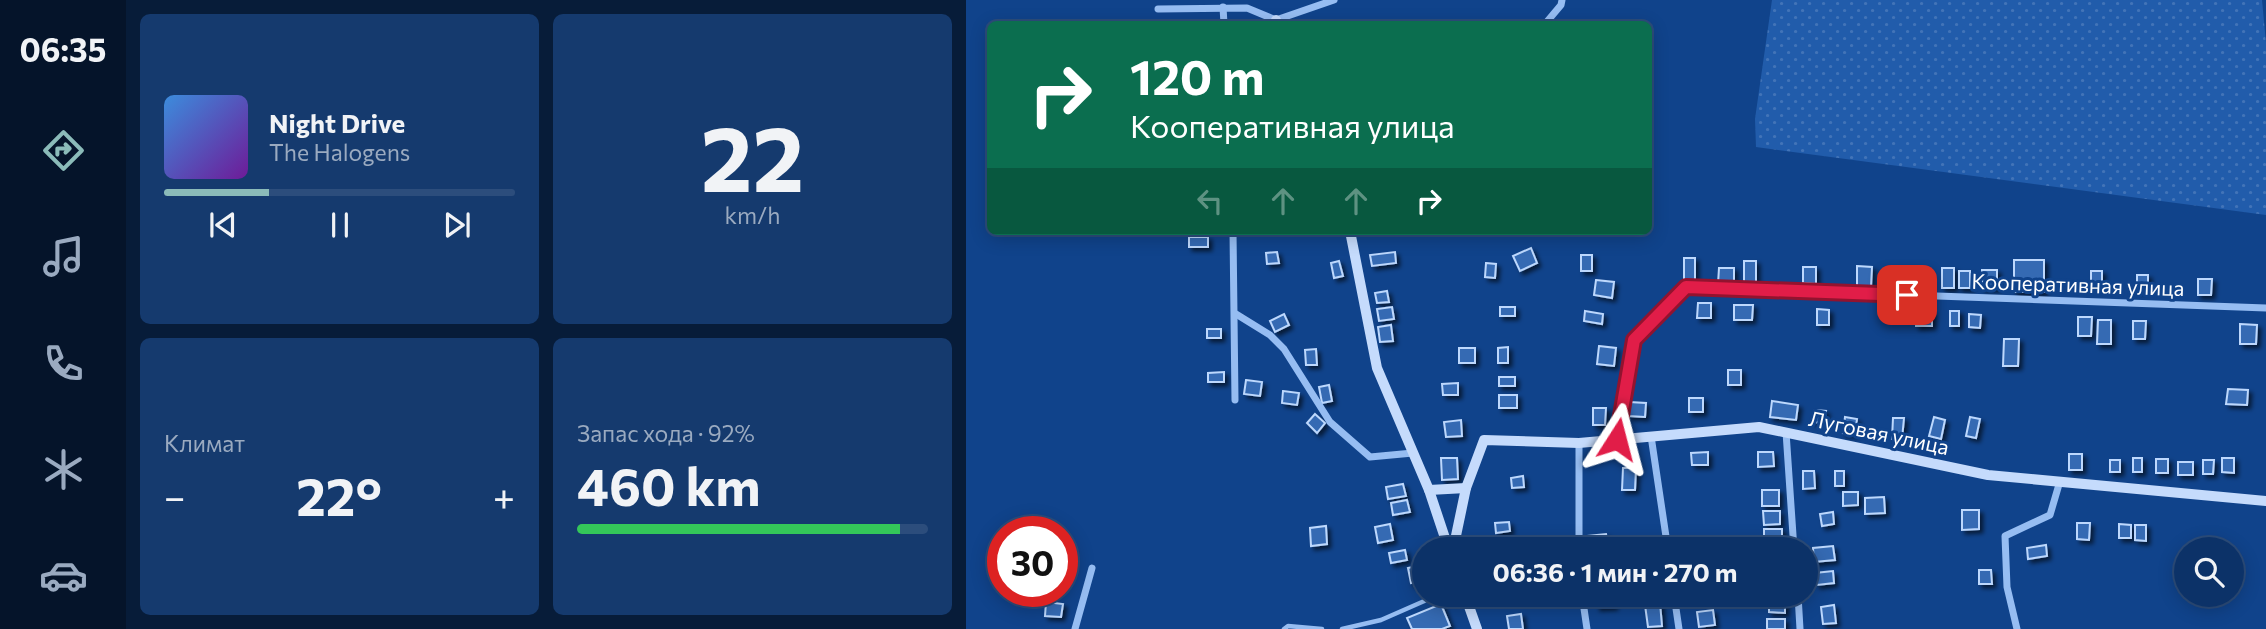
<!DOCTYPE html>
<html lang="ru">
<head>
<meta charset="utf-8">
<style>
  :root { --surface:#0c3268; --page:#153a6e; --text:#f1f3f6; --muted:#9aaac0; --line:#2c4d7c; --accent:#8bbbb9 }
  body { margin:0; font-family:Commissioner,sans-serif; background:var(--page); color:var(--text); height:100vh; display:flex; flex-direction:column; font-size:26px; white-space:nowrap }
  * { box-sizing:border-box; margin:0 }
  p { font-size:23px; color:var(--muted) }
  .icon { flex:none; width:38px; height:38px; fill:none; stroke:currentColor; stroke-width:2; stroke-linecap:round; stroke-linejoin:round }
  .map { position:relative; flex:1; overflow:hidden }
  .panel { display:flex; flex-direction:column; gap:14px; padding:14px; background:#071c39; width:840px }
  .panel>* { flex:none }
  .banner { position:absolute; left:21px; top:21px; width:665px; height:214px; border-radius:10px; box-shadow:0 4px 18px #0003,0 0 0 2px var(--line); background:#0b6e4f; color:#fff; overflow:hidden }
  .fabs { position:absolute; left:1208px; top:537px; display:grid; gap:14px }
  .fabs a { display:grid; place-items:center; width:70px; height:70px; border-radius:50%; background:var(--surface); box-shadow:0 4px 18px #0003,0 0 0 2px var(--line); font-size:35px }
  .speed { position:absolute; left:21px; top:516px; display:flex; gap:14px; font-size:35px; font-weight:700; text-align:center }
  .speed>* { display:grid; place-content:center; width:91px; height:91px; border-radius:50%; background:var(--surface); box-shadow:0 4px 18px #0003,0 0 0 2px var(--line); line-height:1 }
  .speed .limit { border:10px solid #d22; background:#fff; color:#111 }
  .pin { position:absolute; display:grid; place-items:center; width:60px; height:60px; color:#fff; margin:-30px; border-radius:14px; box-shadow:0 4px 10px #0006 }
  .me { position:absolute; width:77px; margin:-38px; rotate:9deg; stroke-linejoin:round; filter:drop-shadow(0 0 5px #0008) }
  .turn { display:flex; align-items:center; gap:24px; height:147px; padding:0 28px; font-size:32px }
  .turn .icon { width:91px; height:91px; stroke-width:2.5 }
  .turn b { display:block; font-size:49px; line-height:60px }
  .lanes { display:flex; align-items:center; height:66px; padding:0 28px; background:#0003; justify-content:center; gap:35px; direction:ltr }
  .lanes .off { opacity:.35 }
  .big { font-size:52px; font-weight:700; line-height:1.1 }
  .panel .tile { flex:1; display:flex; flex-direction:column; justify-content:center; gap:10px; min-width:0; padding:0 24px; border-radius:10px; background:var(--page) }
  .panel .dial { align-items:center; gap:0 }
  .dial b { font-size:91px; line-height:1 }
  .song { display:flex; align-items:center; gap:21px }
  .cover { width:84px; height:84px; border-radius:10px; background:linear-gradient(135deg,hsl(210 70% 55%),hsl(280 70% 35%)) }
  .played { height:7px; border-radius:4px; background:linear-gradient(90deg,var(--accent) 30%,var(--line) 30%) }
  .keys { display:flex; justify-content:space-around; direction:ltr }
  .heat { display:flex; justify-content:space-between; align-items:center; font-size:38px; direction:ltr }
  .charge { height:10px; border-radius:5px; background:linear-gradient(90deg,#34c759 92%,var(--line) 0) }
  .panel .tiles { flex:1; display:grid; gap:14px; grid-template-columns:repeat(2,1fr) }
  .trip { position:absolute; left:446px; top:537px; width:406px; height:70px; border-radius:35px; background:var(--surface); box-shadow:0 4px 18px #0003,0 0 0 2px var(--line); font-weight:700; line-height:70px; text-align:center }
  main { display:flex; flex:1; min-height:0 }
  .dock { display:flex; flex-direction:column; width:126px; justify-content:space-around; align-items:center; background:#05142a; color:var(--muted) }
  .dock .icon { width:49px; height:49px }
  .dock .on { color:var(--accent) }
  .dock b { font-size:32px; color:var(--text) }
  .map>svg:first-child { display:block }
  .green { fill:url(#green-dots) }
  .building { fill:#346ab3; stroke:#bdd8fd; stroke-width:2; filter:url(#shadow) }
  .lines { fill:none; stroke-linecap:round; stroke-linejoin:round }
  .lane { stroke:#96bdf2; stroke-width:4.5 }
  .street { stroke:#96bdf2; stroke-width:7 }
  .secondary { stroke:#c5dbfc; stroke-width:10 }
  .route-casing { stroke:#92132f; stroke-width:18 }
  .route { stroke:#e11d48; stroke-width:12 }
  .labels { text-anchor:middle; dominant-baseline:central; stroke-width:6; stroke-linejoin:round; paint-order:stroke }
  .street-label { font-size:21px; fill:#fff; stroke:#10438b }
</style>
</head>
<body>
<main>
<nav class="dock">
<b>06:35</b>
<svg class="icon on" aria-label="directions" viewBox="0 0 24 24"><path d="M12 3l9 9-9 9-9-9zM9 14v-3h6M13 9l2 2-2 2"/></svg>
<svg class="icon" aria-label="music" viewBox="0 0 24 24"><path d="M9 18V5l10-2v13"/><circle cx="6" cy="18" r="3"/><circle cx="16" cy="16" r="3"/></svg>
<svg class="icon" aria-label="phone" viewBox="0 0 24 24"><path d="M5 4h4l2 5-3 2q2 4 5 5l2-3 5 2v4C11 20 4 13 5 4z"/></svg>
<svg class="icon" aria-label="climate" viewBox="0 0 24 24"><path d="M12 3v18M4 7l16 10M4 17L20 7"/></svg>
<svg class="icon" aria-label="car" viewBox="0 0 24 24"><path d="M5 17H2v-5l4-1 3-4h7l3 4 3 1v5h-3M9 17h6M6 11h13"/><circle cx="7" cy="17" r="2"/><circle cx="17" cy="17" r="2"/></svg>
</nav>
<section class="panel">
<div class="tiles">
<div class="tile">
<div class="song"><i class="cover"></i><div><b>Night Drive</b><p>The Halogens</p></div></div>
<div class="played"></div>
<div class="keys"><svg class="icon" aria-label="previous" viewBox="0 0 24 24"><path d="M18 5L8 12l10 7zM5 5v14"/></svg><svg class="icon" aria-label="pause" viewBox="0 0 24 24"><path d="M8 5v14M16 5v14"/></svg><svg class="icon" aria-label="next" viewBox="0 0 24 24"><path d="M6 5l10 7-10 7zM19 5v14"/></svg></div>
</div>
<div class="tile dial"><b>22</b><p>km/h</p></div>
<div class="tile"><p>Климат</p>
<div class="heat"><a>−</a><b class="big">22°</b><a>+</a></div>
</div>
<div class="tile"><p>Запас хода · 92%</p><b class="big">460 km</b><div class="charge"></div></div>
</div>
</section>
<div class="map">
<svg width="1300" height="629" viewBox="0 0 1300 629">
  <defs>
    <pattern id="green-dots" width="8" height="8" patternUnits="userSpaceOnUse" patternTransform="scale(1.75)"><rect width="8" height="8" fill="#215cab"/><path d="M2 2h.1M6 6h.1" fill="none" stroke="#4274b8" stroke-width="1.8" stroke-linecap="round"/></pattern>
    <filter id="shadow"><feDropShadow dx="3.5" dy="3.5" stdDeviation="2" flood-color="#0009"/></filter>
  </defs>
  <rect width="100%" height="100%" fill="#10438b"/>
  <path class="green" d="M806 0H1296L1300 43V215L790 147 789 119Z"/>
  <g class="building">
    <rect x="223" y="237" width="19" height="10"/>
    <path d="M565 248 571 263 554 271 547 256Z"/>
    <path d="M311 252 313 263 301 264 300 253Z"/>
    <path d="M429 252 430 263 406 266 404 255Z"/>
    <rect x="615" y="255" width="11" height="16"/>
    <rect x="718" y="258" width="11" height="25"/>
    <rect x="1048" y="260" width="30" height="32"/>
    <path d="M373 261 377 276 368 278 365 263Z"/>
    <rect x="778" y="261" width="12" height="24"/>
    <path d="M520 263 530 264 529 278 519 277Z"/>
    <path d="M891 266 906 267 905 287H891Z"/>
    <path d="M837 267H850V284L837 283Z"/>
    <path d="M753 268H768V284H752Z"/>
    <rect x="976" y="268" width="12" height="20"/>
    <rect x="1016" y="270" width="15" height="18"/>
    <rect x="993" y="271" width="11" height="17"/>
    <rect x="1125" y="271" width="11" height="13"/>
    <rect x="921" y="272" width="14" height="15"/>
    <rect x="1171" y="275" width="11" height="15"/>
    <path d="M1232 279H1246L1245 295H1232Z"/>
    <path d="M630 280 648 282 646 298 628 295Z"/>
    <path d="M421 291 423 302 411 303 409 293Z"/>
    <path d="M732 303H745V318H731Z"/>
    <path d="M768 305H787L786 320H768Z"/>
    <path d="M426 307 428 319 413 321 411 309Z"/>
    <rect x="534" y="307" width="15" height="9"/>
    <path d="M851 309 863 310V325H851Z"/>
    <path d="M950 310 966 311V326H950Z"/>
    <path d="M619 311 637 314 636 324 618 321Z"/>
    <rect x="984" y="311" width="9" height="15"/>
    <path d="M318 314 323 325 309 332 304 321Z"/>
    <path d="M1003 314 1015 315 1014 328 1003 327Z"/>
    <path d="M1112 317H1126L1125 336H1112Z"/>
    <path d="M1132 320H1145V344H1131Z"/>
    <path d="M1167 321H1180L1179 339H1167Z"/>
    <path d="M1274 324 1291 325 1290 344H1274Z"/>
    <path d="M425 325 427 341 414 342 412 327Z"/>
    <rect x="241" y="329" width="14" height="9"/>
    <path d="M1038 339H1053L1052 366H1037Z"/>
    <path d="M633 346 650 348 648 366 631 364Z"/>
    <path d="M542 347V363H532V348Z"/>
    <rect x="493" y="348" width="16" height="15"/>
    <path d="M350 349 351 365H340L339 350Z"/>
    <rect x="762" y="370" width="13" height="15"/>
    <path d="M258 372V382H242V373Z"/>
    <rect x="533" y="377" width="16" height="9"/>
    <path d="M280 380 296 382 294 396 278 394Z"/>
    <path d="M492 383V395H477L476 384Z"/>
    <path d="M363 385 366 401 356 403 353 387Z"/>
    <path d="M1262 389 1282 390 1281 405 1260 404Z"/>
    <path d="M317 391 333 393 331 405 316 403Z"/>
    <rect x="533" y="395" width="18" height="13"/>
    <rect x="723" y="398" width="14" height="14"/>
    <path d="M806 401 832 405 830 420 804 417Z"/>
    <path d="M663 402 680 403 679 417 662 416Z"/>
    <path d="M627 408H640L639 425H627Z"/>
    <path d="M848 410 860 411 858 423 847 422Z"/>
    <path d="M349 414 359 423 351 433 341 423Z"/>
    <path d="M879 417 891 419 889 434 877 433Z"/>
    <path d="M968 417 979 420 975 439 963 436Z"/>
    <path d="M1004 417 1014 419 1010 438 1000 436Z"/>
    <path d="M927 418H938L936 439H926Z"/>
    <path d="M495 420 496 436 480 437 478 422Z"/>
    <path d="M742 452V465H726L725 453Z"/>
    <path d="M792 452H807L808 466 792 467Z"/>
    <rect x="1103" y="454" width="13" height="16"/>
    <path d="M475 458H491L492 479 476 480Z"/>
    <rect x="1167" y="458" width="9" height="14"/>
    <path d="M1256 458H1268V473L1256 472Z"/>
    <rect x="1190" y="459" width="12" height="14"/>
    <rect x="1144" y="460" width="10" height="12"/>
    <path d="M1237 460H1248L1247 474H1237Z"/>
    <rect x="1212" y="462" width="15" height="13"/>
    <path d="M657 468H670L669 490H656Z"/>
    <path d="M837 471H848L849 488 837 489Z"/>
    <rect x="869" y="471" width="9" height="15"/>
    <path d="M557 476 558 487 546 488 545 478Z"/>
    <path d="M437 484 440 496 422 499 420 487Z"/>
    <rect x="796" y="490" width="17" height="16"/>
    <path d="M877 492H892V505L877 506Z"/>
    <path d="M918 497 919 513 899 514V498Z"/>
    <path d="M441 500 444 512 427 515 425 503Z"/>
    <path d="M996 510H1013V529L996 530Z"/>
    <path d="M797 511H814V524L798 525Z"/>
    <path d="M867 512 868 524 856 526 854 514Z"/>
    <path d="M543 522 544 531 530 533 529 523Z"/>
    <path d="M1111 523H1124L1123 540 1111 539Z"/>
    <path d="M424 524 427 540 412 543 409 527Z"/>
    <path d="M1153 524 1165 525V538H1153Z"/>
    <path d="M1169 525H1180V541L1169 540Z"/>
    <path d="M360 526 361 544 345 546 344 528Z"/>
    <rect x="798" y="529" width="18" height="14"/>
    <path d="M640 534 642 549 624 550 622 536Z"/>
    <path d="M1080 545 1081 556 1062 559 1061 548Z"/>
    <path d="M867 546 869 560 848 562 847 548Z"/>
    <path d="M439 550 441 560 425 563 423 553Z"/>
    <path d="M457 565 458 580 445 583 442 568Z"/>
    <path d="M1013 570H1025L1026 584H1013Z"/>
    <path d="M867 571 868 583 851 585 849 573Z"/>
    <path d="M630 595H647L648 606 631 607Z"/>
    <path d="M803 599 819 600V613L803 612Z"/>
    <path d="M80 602 97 604 95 617 79 616Z"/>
    <path d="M694 603 696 626 682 627 679 605Z"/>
    <path d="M475 604 484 626 476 629H446L441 618Z"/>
    <path d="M868 605 870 623 857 624 855 607Z"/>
    <path d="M747 610 749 625 733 627 731 612Z"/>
    <path d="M555 614 557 629H543L541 616Z"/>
    <rect x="801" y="619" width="18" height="10"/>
  </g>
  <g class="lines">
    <g class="lane">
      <path d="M318 629 322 626 356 629"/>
      <path d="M376 629 415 620 472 595"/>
    </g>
    <g class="street">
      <path d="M257 7 258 24"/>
      <path d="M192 9 281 8 310 20 368 0"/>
      <path d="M579 24 595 5 596 0"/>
      <path d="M267 231 269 400"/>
      <path d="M270 314 304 335 318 349 364 422 404 457 447 453"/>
      <path d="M820 432 828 550"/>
      <path d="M685 436 702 550"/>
      <path d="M651 439 668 340 720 287 1300 308"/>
      <path d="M613 550V443"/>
      <path d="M616 595 621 629"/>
      <path d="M708 595 713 629"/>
      <path d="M832 595 834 629"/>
      <path d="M109 629 126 568"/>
      <path d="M1051 629 1041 587 1039 536 1084 515 1094 481"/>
    </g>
    <g class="secondary">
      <path d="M310 20 311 24"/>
      <path d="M384 231 411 368 463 490 483 550"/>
      <path d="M463 490 500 488"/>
      <path d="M487 550 500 488 518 440 613 443 793 427 1022 475 1300 501"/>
      <path d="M499 595 511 629"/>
    </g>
  </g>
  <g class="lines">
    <g class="route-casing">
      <path id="route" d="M651 439 668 340 720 287 941 295"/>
    </g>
    <use href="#route" class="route"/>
  </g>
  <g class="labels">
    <g class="street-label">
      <text transform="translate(1112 284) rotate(2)">Кооперативная улица</text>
      <text transform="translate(913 432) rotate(12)">Луговая улица</text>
    </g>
  </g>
</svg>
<div class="fabs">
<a><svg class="icon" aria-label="search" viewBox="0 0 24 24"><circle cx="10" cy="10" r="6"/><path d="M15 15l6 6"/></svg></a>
</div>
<div class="speed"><div class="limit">30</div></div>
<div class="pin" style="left:941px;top:295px;background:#d93025"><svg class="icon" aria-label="arrive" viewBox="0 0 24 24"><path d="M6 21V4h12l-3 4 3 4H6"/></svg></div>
<svg class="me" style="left:651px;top:439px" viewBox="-20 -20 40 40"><path d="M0-17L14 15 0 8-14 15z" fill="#e11d48" stroke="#fff" stroke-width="4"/></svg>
<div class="trip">06:36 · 1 мин · 270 m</div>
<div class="banner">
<div class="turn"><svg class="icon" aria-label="right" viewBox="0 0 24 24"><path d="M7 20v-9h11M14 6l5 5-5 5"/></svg><div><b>120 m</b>Кооперативная улица</div></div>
<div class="lanes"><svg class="icon off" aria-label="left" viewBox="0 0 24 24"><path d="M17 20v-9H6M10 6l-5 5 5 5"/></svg><svg class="icon off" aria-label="ahead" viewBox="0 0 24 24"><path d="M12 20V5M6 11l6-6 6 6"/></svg><svg class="icon off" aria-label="ahead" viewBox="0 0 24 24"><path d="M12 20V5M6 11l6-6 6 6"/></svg><svg class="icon" aria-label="right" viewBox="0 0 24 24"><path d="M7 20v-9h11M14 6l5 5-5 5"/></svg></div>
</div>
</div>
</main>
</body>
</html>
